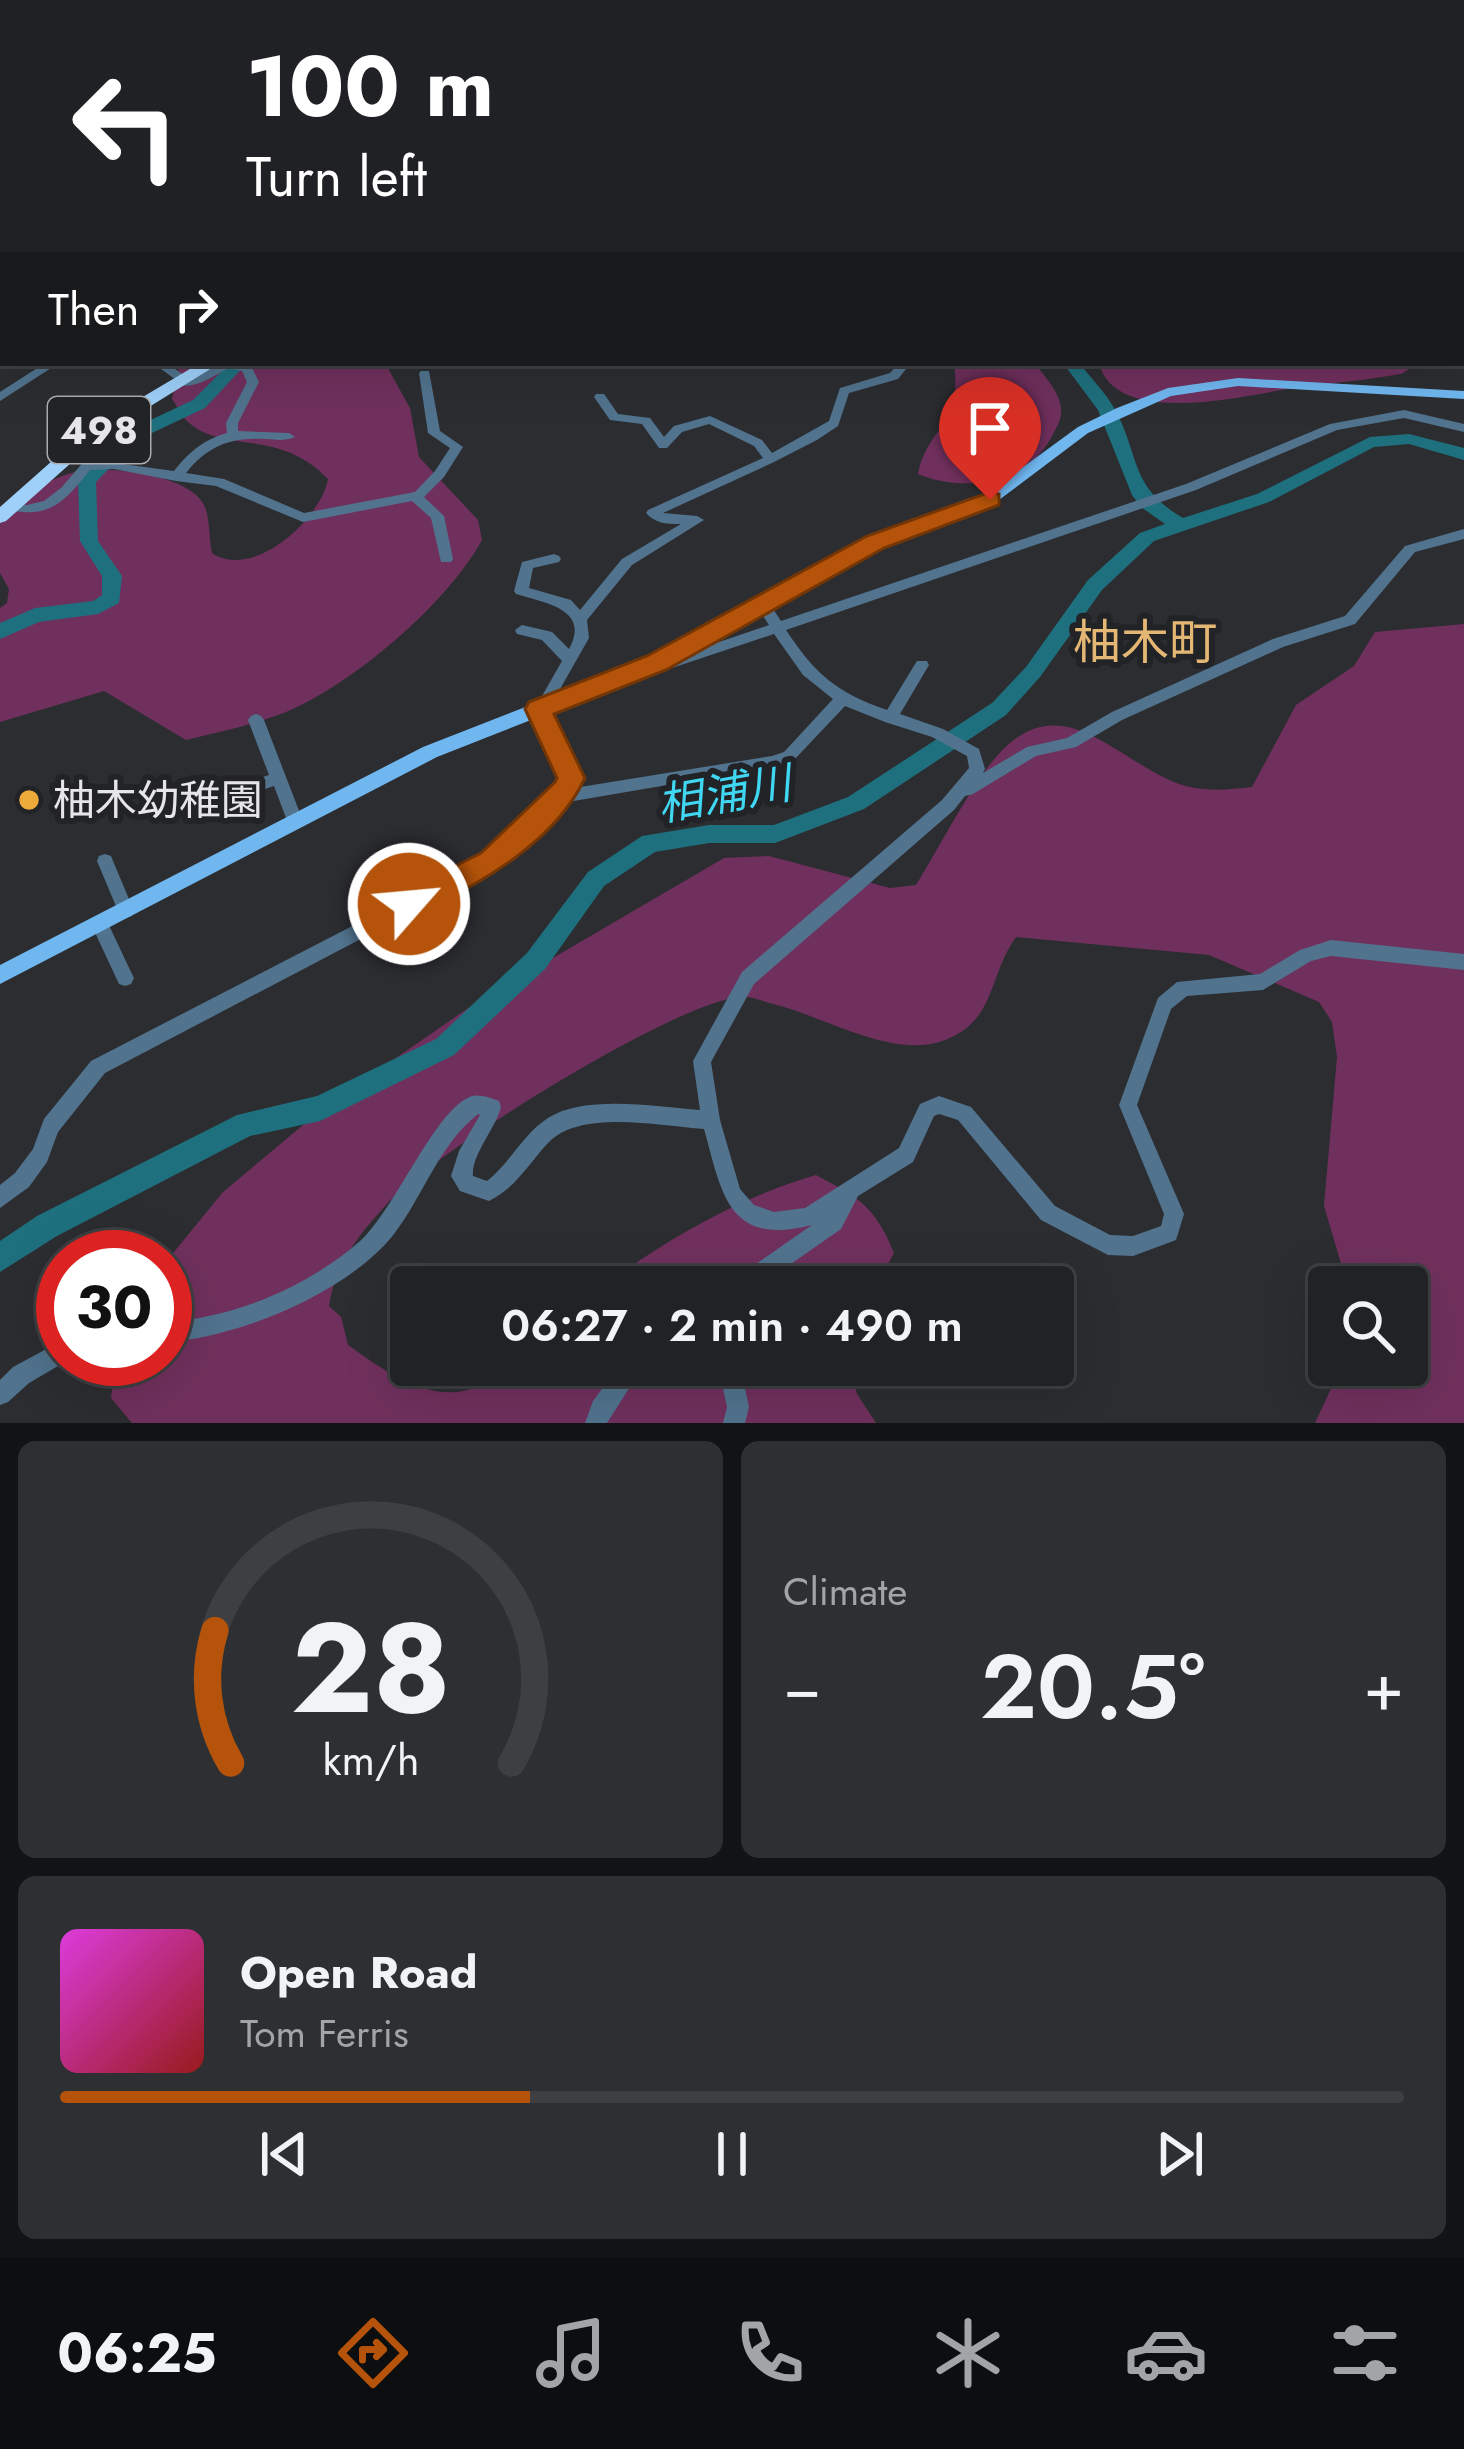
<!DOCTYPE html>
<html lang="en">
<head>
<meta charset="utf-8">
<style>
  :root { --surface:#212225; --page:#2d2f32; --text:#f1f3f6; --muted:#a2a4a7; --line:#3e3f42; --accent:#b45309 }
  body { margin:0; font-family:Jost,"Noto Sans JP",sans-serif; background:var(--page); color:var(--text); height:100vh; display:flex; flex-direction:column; font-size:45px; white-space:nowrap }
  * { box-sizing:border-box; margin:0 }
  p { font-size:39px; color:var(--muted) }
  .icon { flex:none; width:66px; height:66px; fill:none; stroke:currentColor; stroke-width:2; stroke-linecap:round; stroke-linejoin:round }
  .map { position:relative; height:1423px; overflow:hidden }
  .sheet { display:flex; flex-direction:column; gap:18px; padding:18px; background:#121314; flex:1 }
  .sheet>* { flex:none }
  .hud { position:absolute; left:0px; top:0px; width:1464px; height:366px; box-shadow:0 12px 48px #0002,0 0 0 3px var(--line); background:#202124; color:#fff; overflow:hidden }
  .fabs { position:absolute; left:1308px; top:1266px; display:grid; gap:24px }
  .fabs a { display:grid; place-items:center; width:120px; height:120px; border-radius:12px; background:var(--surface); box-shadow:0 12px 48px #0002,0 0 0 3px var(--line); font-size:60px }
  .speed { position:absolute; left:36px; top:1230px; display:flex; gap:24px; font-size:60px; font-weight:700; text-align:center }
  .speed>* { display:grid; place-content:center; width:156px; height:156px; border-radius:50%; background:var(--surface); box-shadow:0 12px 48px #0002,0 0 0 3px var(--line); line-height:1 }
  .speed .limit { border:18px solid #d22; background:#fff; color:#111 }
  .pin { position:absolute; display:grid; place-items:center; width:102px; height:102px; color:#fff; margin:-123px -51px; border-radius:50% 50% 50% 0; rotate:-45deg; box-shadow:0 0 12px #0007 }
  .pin .icon { rotate:45deg }
  .me { position:absolute; width:132px; margin:-66px; rotate:63deg; stroke-linejoin:round; filter:drop-shadow(0 0 9px #0008) }
  .turn { display:flex; align-items:center; gap:42px; height:252px; padding:0 48px; font-size:54px }
  .turn .icon { width:156px; height:156px; stroke-width:2.5 }
  .turn b { display:block; font-size:84px; line-height:102px }
  .then { display:flex; align-items:center; height:114px; padding:0 48px; background:#0003; gap:24px; font-size:45px }
  .big { font-size:90px; font-weight:600; line-height:1.1 }
  .sheet .widget { flex:1; display:flex; flex-direction:column; justify-content:center; gap:18px; min-width:0; padding:0 42px; border-radius:18px; background:var(--page) }
  .sheet .dial { align-items:center; gap:0 }
  .dial svg { height:312px; overflow:visible; fill:none; stroke:var(--line); stroke-width:7; stroke-linecap:round; text-anchor:middle }
  .dial text { fill:var(--text); stroke:none }
  .song { display:flex; align-items:center; gap:36px }
  .cover { width:144px; height:144px; border-radius:18px; background:linear-gradient(135deg,hsl(300 70% 55%),hsl(0 70% 35%)) }
  .played { height:12px; border-radius:6px; background:linear-gradient(90deg,var(--accent) 35%,var(--line) 35%) }
  .keys { display:flex; justify-content:space-around; direction:ltr }
  .heat { display:flex; justify-content:space-between; align-items:center; font-size:66px; direction:ltr }
  .sheet .tiles { flex:1; display:grid; gap:18px; grid-template-columns:1fr 1fr }
  .widget:last-child { grid-column:span 2 }
  .trip { position:absolute; left:390px; top:1266px; width:684px; height:120px; border-radius:12px; background:var(--surface); box-shadow:0 12px 48px #0002,0 0 0 3px var(--line); font-weight:600; line-height:120px; text-align:center }
  .dock { display:flex; height:192px; justify-content:space-around; align-items:center; background:#0d0e0f; color:var(--muted) }
  .dock .icon { width:84px; height:84px }
  .dock .on { color:var(--accent) }
  .dock b { font-size:54px; color:var(--text) }
  .map>svg:first-child { display:block }
  .green { fill:#70305d }
  .lines { fill:none; stroke-linecap:round; stroke-linejoin:round }
  .river { fill:#1f707e; fill-rule:evenodd }
  .minor { fill:#51738e; fill-rule:evenodd }
  .major { fill:#70b7f0; fill-rule:evenodd }
  .highway { fill:#9ed0f9; fill-rule:evenodd }
  .route { fill:#b45309; stroke:#753606; stroke-width:3 }
  .poi-dot { fill:#ebaa39; stroke:#222327; stroke-width:4.5 }
  .labels { text-anchor:middle; dominant-baseline:central; stroke-width:12; stroke-linejoin:round; paint-order:stroke }
  .shield { fill:#222327; stroke:#abacaf; stroke-width:3 }
  .shield-label { font-size:39px; font-weight:bold; fill:#e6e6e9 }
  .poi-label { font-size:42px; fill:#e6e6e9; stroke:#222327; text-anchor:start }
  .water-label { font-size:45px; font-style:italic; fill:#40d7f2; stroke:#222327 }
  .quarter-label { font-size:48px; fill:#e4b774; stroke:#222327 }
</style>
</head>
<body>
<div class="map">
<svg width="1464" height="1423" viewBox="0 0 1464 1423">
  <rect width="100%" height="100%" fill="#2c2d31"/>
  <g class="green">
    <path d="M1171 0H1464V223L1461 227V3Z"/>
    <path d="M180 363H385L410 408 419 457 478 520 482 540C447 604 353 684 286 712 253 725 220 732 186 740L104 691 0 722V608L7 603 9 589 0 573V511C24 495 47 479 75 472 106 465 192 474 205 507 210 520 209 539 212 553 253 581 321 519 328 479 279 428 226 454 189 423 182 417 177 406 172 399Z"/>
    <path d="M954 363H1035C1043 375 1057 389 1060 403 1064 417 1057 426 1051 438 1025 484 964 493 918 474 926 429 963 426 954 363Z"/>
    <path d="M1099 363H1420L1401 374C1367 380 1333 383 1298 387 1253 394 1115 430 1099 363Z"/>
    <path d="M1464 624V1423H1315L1342 1365H1407V1287H1348L1324 1206 1337 1057 1332 1022 1319 1002 1209 955 1016 937C987 977 997 1024 939 1042 889 1057 823 1016 773 1004 762 1001 748 995 737 997 666 1008 435 1151 386 1205 357 1237 335 1264 329 1306L341 1317 348 1345C402 1384 454 1418 510 1365H850L857 1394 876 1423H132L111 1398 116 1359H165V1263L223 1192 321 1110 474 1004 724 858 769 856 890 888 916 885C940 846 961 804 988 767 1056 676 1112 759 1179 784 1203 792 1227 790 1252 787L1296 705 1354 666 1375 632Z"/>
    <path d="M816 1175C859 1198 875 1206 894 1253L876 1287H602C667 1239 738 1198 816 1175Z"/>
  </g>
  <g class="lines">
    <g class="river">
      <path d="M1208 0H1220L1221 3H1209Z"/>
      <path d="M3 68V78L0 79V69Z"/>
      <path d="M230 363H247L205 408 137 440 96 482 98 541 122 576 119 603 98 614 39 622 0 639V623L35 608 93 601 102 595V576L80 541 78 481 125 432 193 400Z"/>
      <path d="M1063 363H1079C1091 378 1105 392 1114 408 1141 456 1128 486 1183 518L1257 494 1370 437 1409 434 1464 448V460L1409 444 1374 447 1269 502 1154 541 1102 590 1040 677 1006 715 864 809 775 843H709L655 852 604 886 545 969 454 1055 320 1121 250 1136 57 1236 0 1272V1241L37 1216 237 1115 317 1096 436 1039 527 953 588 872 642 836 709 825H774L848 797 992 703 1026 667 1088 580 1140 533 1165 524 1141 507 1132 495 1098 410Z"/>
    </g>
    <g class="minor">
      <path d="M31 0H41L37 3H27Z"/>
      <path d="M200 0H209L206 3H197Z"/>
      <path d="M339 0H347L345 3H337Z"/>
      <path d="M401 0H409L411 3H403Z"/>
      <path d="M929 0H939L936 3H926Z"/>
      <path d="M1104 0H1114L1111 3H1101Z"/>
      <rect x="1461" y="10" width="3" height="4"/>
      <rect x="0" y="15" width="3" height="5"/>
      <path d="M1461 106 1464 107V113L1461 112Z"/>
      <path d="M3 188V195L0 196V189Z"/>
      <path d="M3 274V282H0V275Z"/>
      <path d="M45 363H59L0 401V392Z"/>
      <path d="M153 363H167L189 379 220 363 251 366 259 382 238 423V431L289 433 295 437C285 441 278 440 266 439 232 437 208 445 186 473L224 479 304 513 415 492 435 471 450 448 428 433 419 373 421 371H429L440 431 463 447 444 477 424 497 444 516 453 559 451 562H441L431 518 412 501 303 522 216 486 176 481 114 469 90 470C66 500 51 519 9 510L7 507 9 504 27 505 44 501 61 488 86 459 174 471C189 452 203 440 227 433L226 423 247 382 242 371 229 368C211 377 192 392 173 383L176 380Z"/>
      <path d="M899 363H911L898 379 849 393 838 426 817 440 772 463 663 513 697 516 704 520 632 565 587 620 589 638 547 712 579 778 574 788 772 756 784 752 833 699 803 675 774 634 672 668H657L650 663 652 659 672 658 769 625 755 604 757 600H767L781 621 1186 484 1330 424 1404 410 1464 424V432L1404 418 1337 430 1196 490 786 630C815 674 837 693 887 710L917 661H927L929 665 900 714 943 729 979 749 985 769 983 773 1027 747 1067 738 1112 712 1273 639 1345 616 1405 546 1464 529V539L1415 552 1355 624 1283 647 1122 720 1076 747 1036 756 973 794 965 796 954 810 754 984 711 1062 720 1120 740 1189 754 1205 774 1212 805 1208 899 1148 920 1104 939 1096 971 1107 1055 1206 1110 1235 1133 1236 1161 1226 1164 1214 1119 1105 1158 998 1177 982 1260 974 1300 950 1331 940 1464 954V970L1331 956 1311 961 1263 990 1187 996 1171 1009 1137 1105 1184 1214 1176 1240 1133 1256 1108 1255 1041 1220 958 1120 939 1114 934 1116 913 1162 858 1196 841 1229 758 1287H730L733 1280 812 1225C727 1247 722 1193 704 1129 661 1126 581 1109 549 1142 529 1163 516 1188 489 1201L460 1191 451 1176 459 1151 480 1115 478 1114C438 1146 424 1195 394 1234 349 1292 236 1339 165 1342V1322C234 1318 307 1287 359 1242 395 1211 435 1108 472 1096 480 1094 491 1098 499 1101L501 1107C495 1130 471 1155 473 1176L487 1181C510 1163 523 1134 548 1118 586 1094 657 1107 700 1110L693 1061 742 972 942 800 969 768 967 756 932 737 885 722 845 706 794 760 779 766 562 803 498 867 105 1073 58 1132 47 1162 29 1187 0 1208V1185L15 1173 33 1149 44 1119 91 1061 486 857 559 786 563 778 531 709 533 705 538 703 562 661 542 640 517 634 515 630 522 625 552 632 569 649C591 609 545 603 516 594L514 591 522 562 554 554 559 556 561 559 559 562 533 568 529 588 571 600 580 610 622 559 681 524C667 524 656 524 646 513L648 510 763 458 754 446 709 424 682 432 667 448H659L642 424 610 420 594 397 596 394H604L618 414 650 418 664 437 674 426 710 416 762 440 772 453 829 421 840 388 890 373Z"/>
      <path d="M256 714 261 716 264 720 303 821 301 826 295 828 289 826 274 786 190 814 184 813 182 808 184 803 269 775 248 720 251 716Z"/>
      <path d="M105 854 111 856 113 861 134 911 132 916 126 918 120 916 118 911 97 861 99 856Z"/>
      <path d="M100 917 106 919 131 972 134 978 131 984 125 986 119 984 91 924 94 919Z"/>
      <path d="M63 1340V1359H70L29 1383 8 1402 0 1405V1380L13 1367Z"/>
      <path d="M620 1365H644L607 1423H585L593 1401Z"/>
      <path d="M718 1365H740L749 1407 745 1423H723L727 1407Z"/>
    </g>
    <path class="major" d="M1238 378 1464 391V399L1238 386 1171 396 1088 433 995 503 882 546 663 668 437 757 0 984V965L423 747 651 658 870 538 985 495 1078 427 1117 408 1168 388Z"/>
    <g class="highway">
      <path d="M734 0 731 3H716L719 0Z"/>
      <path d="M200 363H220L99 438 6 521 0 523V507L87 430Z"/>
    </g>
  </g>
  <path class="route" d="M990 492 999 494V505L884 548 666 670 554 714 585 778C554 844 482 881 420 914L409 918 398 914 394 904 398 895 481 853 555 782 557 778 525 709 529 702 647 656 867 536Z"/>
  <circle class="poi-dot" cx="29" cy="800" r="12"/>
  <g class="labels">
    <rect class="shield" x="48" y="397" width="102" height="66" rx="9"/>
    <g class="shield-label">
      <text x="99" y="430">498</text>
    </g>
    <g class="poi-label">
      <text x="53" y="800">柚木幼稚園</text>
    </g>
    <g class="water-label">
      <text transform="translate(724 794) rotate(-10)">相浦川</text>
    </g>
    <g class="quarter-label">
      <text x="1145" y="642">柚木町</text>
    </g>
  </g>
</svg>
<div class="fabs">
<a><svg class="icon" aria-label="search" viewBox="0 0 24 24"><circle cx="10" cy="10" r="6"/><path d="M15 15l6 6"/></svg></a>
</div>
<div class="speed"><div class="limit">30</div></div>
<div class="pin" style="left:990px;top:500px;background:#d93025"><svg class="icon" aria-label="arrive" viewBox="0 0 24 24"><path d="M6 21V4h12l-3 4 3 4H6"/></svg></div>
<svg class="me" style="left:409px;top:904px" viewBox="-20 -20 40 40"><circle r="17" fill="#b45309" stroke="#fff" stroke-width="3"/><path d="M0-11L8 9 0 5-8 9z" fill="#fff"/></svg>
<div class="trip">06:27 · 2 min · 490 m</div>
<div class="hud">
<div class="turn"><svg class="icon" aria-label="left" viewBox="0 0 24 24"><path d="M17 20v-9H6M10 6l-5 5 5 5"/></svg><div><b>100 m</b>Turn left</div></div>
<div class="then">Then<svg class="icon" aria-label="right" viewBox="0 0 24 24"><path d="M7 20v-9h11M14 6l5 5-5 5"/></svg></div>
</div>
</div>
<section class="sheet">
<div class="tiles">
<div class="widget dial"><svg viewBox="0 0 100 80">
<path d="M14 69A42 42 0 1 1 86 69"/>
<path d="M14 69A42 42 0 0 1 10 35" stroke="#b45309"/>
<text x="50" y="56" font-size="32" font-weight="700">28</text>
<text x="50" y="72" font-size="11">km/h</text>
</svg></div>
<div class="widget"><p>Climate</p>
<div class="heat"><a>−</a><b class="big">20.5°</b><a>+</a></div>
</div>
<div class="widget">
<div class="song"><i class="cover"></i><div><b>Open Road</b><p>Tom Ferris</p></div></div>
<div class="played"></div>
<div class="keys"><svg class="icon" aria-label="previous" viewBox="0 0 24 24"><path d="M18 5L8 12l10 7zM5 5v14"/></svg><svg class="icon" aria-label="pause" viewBox="0 0 24 24"><path d="M8 5v14M16 5v14"/></svg><svg class="icon" aria-label="next" viewBox="0 0 24 24"><path d="M6 5l10 7-10 7zM19 5v14"/></svg></div>
</div>
</div>
</section>
<nav class="dock">
<b>06:25</b>
<svg class="icon on" aria-label="directions" viewBox="0 0 24 24"><path d="M12 3l9 9-9 9-9-9zM9 14v-3h6M13 9l2 2-2 2"/></svg>
<svg class="icon" aria-label="music" viewBox="0 0 24 24"><path d="M9 18V5l10-2v13"/><circle cx="6" cy="18" r="3"/><circle cx="16" cy="16" r="3"/></svg>
<svg class="icon" aria-label="phone" viewBox="0 0 24 24"><path d="M5 4h4l2 5-3 2q2 4 5 5l2-3 5 2v4C11 20 4 13 5 4z"/></svg>
<svg class="icon" aria-label="climate" viewBox="0 0 24 24"><path d="M12 3v18M4 7l16 10M4 17L20 7"/></svg>
<svg class="icon" aria-label="car" viewBox="0 0 24 24"><path d="M5 17H2v-5l4-1 3-4h7l3 4 3 1v5h-3M9 17h6M6 11h13"/><circle cx="7" cy="17" r="2"/><circle cx="17" cy="17" r="2"/></svg>
<svg class="icon" aria-label="filters" viewBox="0 0 24 24"><path d="M4 7h16M4 17h16"/><circle cx="9" cy="7" r="2"/><circle cx="15" cy="17" r="2"/></svg>
</nav>
</body>
</html>
